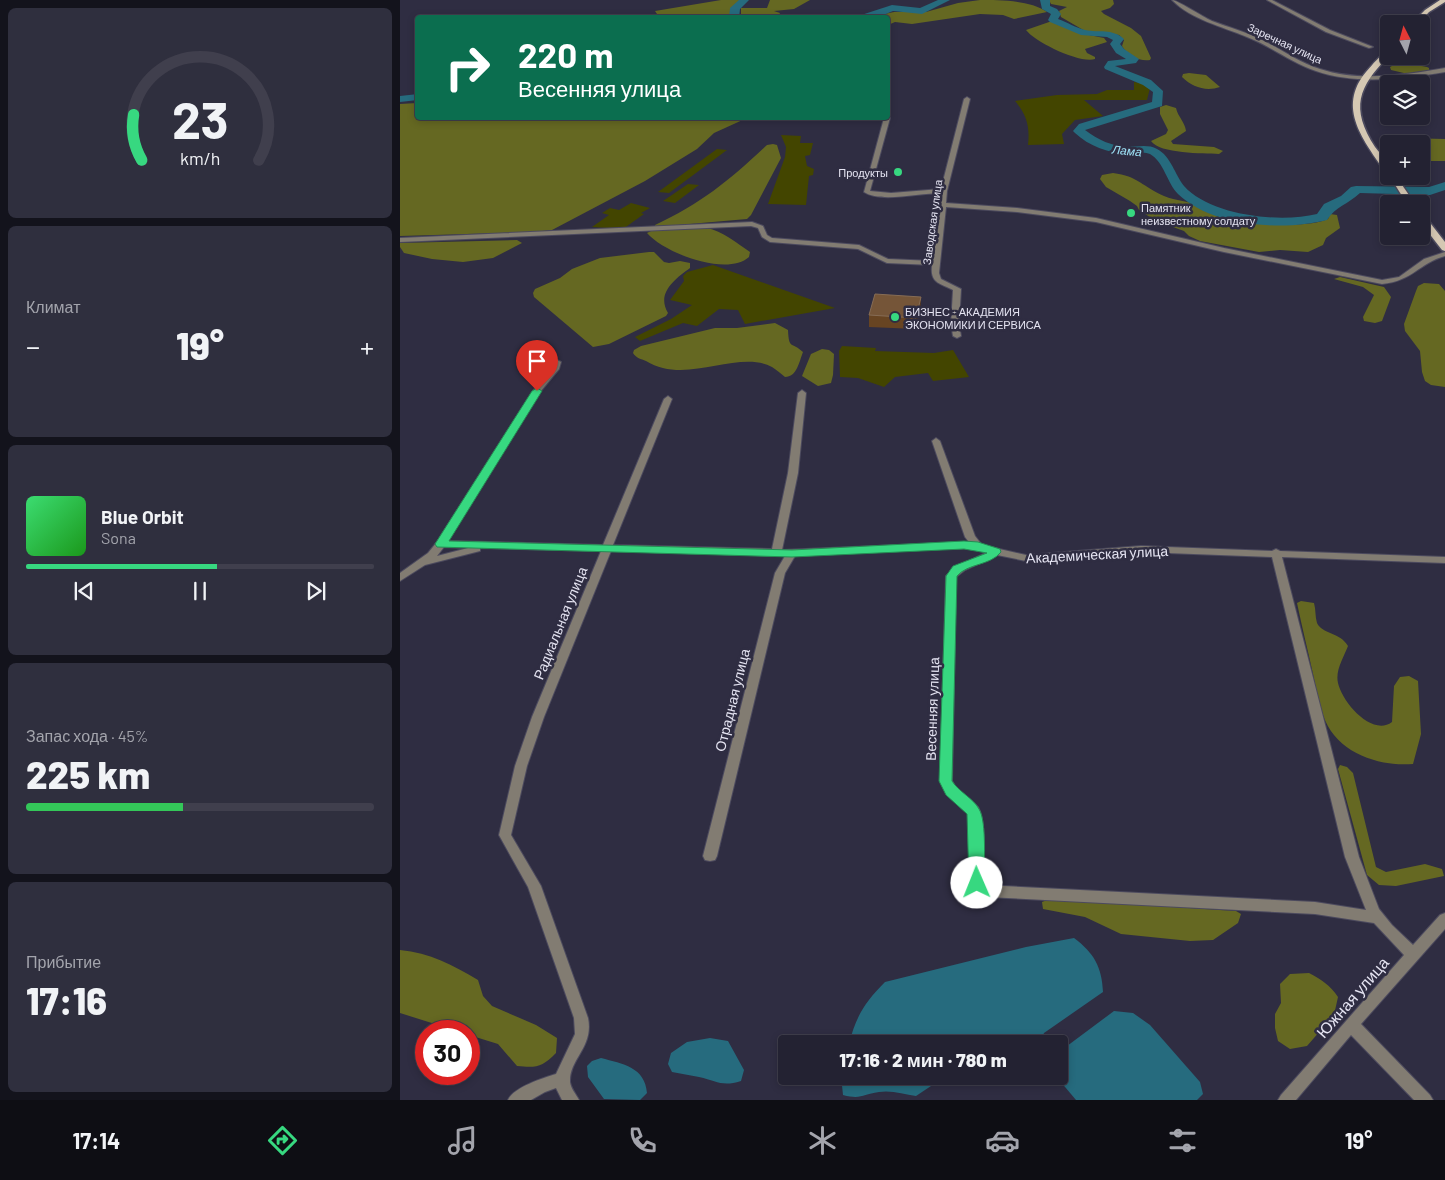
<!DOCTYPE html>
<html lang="ru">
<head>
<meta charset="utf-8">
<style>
  :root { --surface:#232232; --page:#2f2f3e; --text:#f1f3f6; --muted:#a3a4ac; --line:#403f4d; --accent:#37d880 }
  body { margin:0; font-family:Barlow,sans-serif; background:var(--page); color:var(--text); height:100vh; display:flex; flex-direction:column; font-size:19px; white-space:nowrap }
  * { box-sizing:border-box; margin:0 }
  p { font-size:16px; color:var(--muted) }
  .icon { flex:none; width:28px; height:28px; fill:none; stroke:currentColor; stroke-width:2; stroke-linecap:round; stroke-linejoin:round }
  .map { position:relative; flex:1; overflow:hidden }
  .drawer { display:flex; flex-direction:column; gap:8px; padding:8px; background:#13131c; width:400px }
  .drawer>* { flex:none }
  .banner { position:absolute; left:15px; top:15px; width:475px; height:105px; border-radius:5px; box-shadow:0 2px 8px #0003,0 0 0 1px var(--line); background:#0b6e4f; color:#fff; overflow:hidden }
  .needle { width:32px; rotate:354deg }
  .controls { position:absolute; left:980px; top:15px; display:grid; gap:10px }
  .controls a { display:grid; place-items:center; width:50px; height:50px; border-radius:5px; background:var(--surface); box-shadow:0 2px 8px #0003,0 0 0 1px var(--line); font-size:25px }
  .speed { position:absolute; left:15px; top:1020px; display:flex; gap:10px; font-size:25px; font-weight:700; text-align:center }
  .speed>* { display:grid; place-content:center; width:65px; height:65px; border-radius:50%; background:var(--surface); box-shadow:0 2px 8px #0003,0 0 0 1px var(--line); line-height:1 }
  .speed .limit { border:8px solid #d22; background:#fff; color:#111 }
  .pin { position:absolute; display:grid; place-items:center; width:42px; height:42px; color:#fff; margin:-51px -21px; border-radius:50% 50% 50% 0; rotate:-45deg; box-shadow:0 0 5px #0007 }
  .pin .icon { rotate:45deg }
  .me { position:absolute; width:55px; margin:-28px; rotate:359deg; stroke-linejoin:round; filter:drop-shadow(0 0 4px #0008) }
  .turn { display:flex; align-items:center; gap:18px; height:105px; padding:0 20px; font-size:22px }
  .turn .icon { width:65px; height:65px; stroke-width:2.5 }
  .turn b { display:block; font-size:35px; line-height:42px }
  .big { font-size:38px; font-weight:800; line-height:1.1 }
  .drawer .card { flex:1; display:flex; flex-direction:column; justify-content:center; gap:8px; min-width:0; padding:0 18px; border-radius:8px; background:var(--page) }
  .drawer .dial { align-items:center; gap:0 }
  .dial svg { height:130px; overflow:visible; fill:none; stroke:var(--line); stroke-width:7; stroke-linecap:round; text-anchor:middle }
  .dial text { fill:var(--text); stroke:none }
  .song { display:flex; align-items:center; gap:15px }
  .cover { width:60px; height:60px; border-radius:8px; background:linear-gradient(135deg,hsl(140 70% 55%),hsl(120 70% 35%)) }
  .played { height:5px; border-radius:2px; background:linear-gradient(90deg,var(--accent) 55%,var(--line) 55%) }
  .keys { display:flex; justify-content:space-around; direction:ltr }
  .heat { display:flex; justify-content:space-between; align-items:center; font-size:28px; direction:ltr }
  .charge { height:8px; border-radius:4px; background:linear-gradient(90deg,#34c759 45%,var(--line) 0) }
  .trip { position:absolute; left:378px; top:1035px; width:290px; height:50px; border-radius:5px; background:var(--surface); box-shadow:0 2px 8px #0003,0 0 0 1px var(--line); font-weight:800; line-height:50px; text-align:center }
  .tab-bar { display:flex; height:80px; justify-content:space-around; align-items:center; background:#0e0e14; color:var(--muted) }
  .tab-bar .icon { width:35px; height:35px }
  .tab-bar .on { color:var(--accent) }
  .tab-bar b { font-size:22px; color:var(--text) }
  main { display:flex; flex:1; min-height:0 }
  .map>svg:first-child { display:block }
  .green { fill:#434500 }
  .forest { fill:#656822 }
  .water { fill:#266b7e }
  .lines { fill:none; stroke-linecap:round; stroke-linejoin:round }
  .river { fill:#266b7e; fill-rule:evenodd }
  .minor-casing { stroke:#4c4a5e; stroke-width:2 }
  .primary-casing { stroke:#4c4a5e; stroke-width:3 }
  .minor { fill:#827c72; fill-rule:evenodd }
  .primary { fill:#d5c8b3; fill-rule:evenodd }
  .wall { fill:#674422 }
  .shaded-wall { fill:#4b3425 }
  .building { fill:#755538; stroke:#866c55 }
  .route { fill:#37d880; stroke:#248c53 }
  .poi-dot { fill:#37d880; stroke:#2f2d42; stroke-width:2 }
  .labels { text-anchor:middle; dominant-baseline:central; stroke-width:5; stroke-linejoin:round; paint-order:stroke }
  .far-street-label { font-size:11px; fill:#e5e4f2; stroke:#2f2d42 }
  .far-poi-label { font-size:11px; fill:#e5e4f2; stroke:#2f2d42; text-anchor:start }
  .far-water-label { font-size:12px; font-style:italic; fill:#9ee2f7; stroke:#2f2d42 }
  .street-label { font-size:14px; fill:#e5e4f2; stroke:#2f2d42 }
  .near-street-label { font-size:16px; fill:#e5e4f2; stroke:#2f2d42 }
</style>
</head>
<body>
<main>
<section class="drawer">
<div class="card dial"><svg viewBox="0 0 100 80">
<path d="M14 69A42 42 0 1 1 86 69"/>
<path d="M14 69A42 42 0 0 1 9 41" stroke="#37d880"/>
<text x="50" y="56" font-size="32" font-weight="700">23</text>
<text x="50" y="72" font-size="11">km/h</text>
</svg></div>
<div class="card"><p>Климат</p>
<div class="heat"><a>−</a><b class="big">19°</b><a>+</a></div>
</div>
<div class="card">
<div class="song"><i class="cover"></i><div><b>Blue Orbit</b><p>Sona</p></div></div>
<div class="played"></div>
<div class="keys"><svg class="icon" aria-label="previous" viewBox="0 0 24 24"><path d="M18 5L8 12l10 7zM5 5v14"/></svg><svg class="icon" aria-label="pause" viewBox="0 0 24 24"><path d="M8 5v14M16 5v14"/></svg><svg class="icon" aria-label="next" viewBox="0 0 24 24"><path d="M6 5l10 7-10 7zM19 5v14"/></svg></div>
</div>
<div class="card"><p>Запас хода · 45%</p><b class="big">225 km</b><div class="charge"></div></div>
<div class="card"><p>Прибытие</p><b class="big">17:16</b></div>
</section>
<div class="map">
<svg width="1045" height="1100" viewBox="0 0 1045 1100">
  <rect width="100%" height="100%" fill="#2f2d42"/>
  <g class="green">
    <path d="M734 82 746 84 750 88 747 100H684L703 116 675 120 662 134 664 144 628 145C630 127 627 115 615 101L657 95 697 94 707 90H734Z"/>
    <path d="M381 135 401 136 400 143H413L410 155 405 156 407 166 414 169 413 175 409 176 406 205 368 204 385 157 386 147Z"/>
    <path d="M317 149 327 150 269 193 258 192Z"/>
    <path d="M288 184 299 185 275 203 263 201Z"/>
    <path d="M231 203 250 208 241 213 244 214 223 229 192 227 209 215 202 213 210 208 219 210Z"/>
    <path d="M313 265 435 308 345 324 338 310 319 309 297 326 283 323 240 341 235 337 271 319 292 305 270 300 284 281 283 276 287 272Z"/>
    <path d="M442 346 476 348 475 351 534 353 553 350 569 377 533 381 528 373 495 377 484 387 458 378 440 377 439 351Z"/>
  </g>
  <g class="forest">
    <path d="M321 0H344L335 5 331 17H259L255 11Z"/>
    <path d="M370 0H410L394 9 374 11 380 13 379 15 373 17H341V8H367Z"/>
    <path d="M580 0C600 0 631 0 647 12L614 19 603 15 580 14 512 24 495 22 488 25V18L470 17 494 12H526L558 3Z"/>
    <path d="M649 0H713L714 4 710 8 701 11 704 14 731 28 741 36 751 58 750 60C740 62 727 55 722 46L724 40 719 35 685 31 661 17 659 11 667 7 651 4Z"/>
    <path d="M652 21 679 33 704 38 707 42 685 49 687 53 695 57V59C680 64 635 42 626 30Z"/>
    <path d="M1000 62 1027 67 1029 68V71L1008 74 991 70 990 67Z"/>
    <path d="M789 73 806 75 820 87C806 92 792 87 782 77L783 74Z"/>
    <path d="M17 103 18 118H347L314 133 297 149 245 181 152 230 134 232 0 236V104Z"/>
    <path d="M766 105 776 108C778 117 785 122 786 131L771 141 773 144 814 147 823 151 819 154C803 153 760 154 751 141L766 134 768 130 760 114V107Z"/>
    <path d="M1003 138 1045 139V161H1021V144H991V141Z"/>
    <path d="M373 144 377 145 381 158 351 215 347 219 255 227V225C301 204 331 179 367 145Z"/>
    <path d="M713 173C738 176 743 187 764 196 776 201 789 201 801 206 806 208 810 211 815 213 840 223 904 230 928 219L930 214 937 215 940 228 926 238 923 245 908 252 880 250 859 252 800 241 789 236 784 231 756 221 739 210 737 206 730 201 706 187 700 179 702 175Z"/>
    <path d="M307 228C322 231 337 243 350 252L349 257C327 277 264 253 247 233L251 231Z"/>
    <path d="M117 240 122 243 93 258 63 262 32 259 4 253 0 247V243Z"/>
    <path d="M249 252H254L264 262 269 263 280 261 290 263V268C275 279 256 293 268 313L266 316 209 344 193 347 134 297 133 293 135 289 160 278 172 269 200 258Z"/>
    <path d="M940 277 984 287 991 297 982 321 975 323 964 321 963 317 974 295 963 287 934 279Z"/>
    <path d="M1024 283 1039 284 1045 291V387L1031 385 1025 381 1022 372 1020 351 1005 331 1004 324 1016 291 1018 286Z"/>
    <path d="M375 323 388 330C389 350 391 341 403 352 399 362 397 377 385 377 381 374 377 370 372 367 338 349 286 386 246 361 241 359 236 358 233 353L234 350 241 346 315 328H337Z"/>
    <path d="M422 349 429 350 434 354 433 375 431 383 418 386 402 376 411 354Z"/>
    <path d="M901 601 914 603C916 610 915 617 917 623 922 634 940 632 948 646 944 657 935 670 938 683 942 702 972 737 992 722L994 686 1000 677 1009 676 1018 681 1021 734 1013 764C978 767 935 752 923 715 918 702 916 688 913 674 908 651 902 627 897 603Z"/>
    <path d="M940 765 947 767 953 773 976 867 986 872 1025 864 1042 869 1044 876 996 886 979 885 967 875 938 769Z"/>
    <path d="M650 899 836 911 841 914 838 923 813 940 790 941 721 934 685 917 643 909 642 902Z"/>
    <path d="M0 950C30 953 53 965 78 980L83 996 92 1006 136 1025 157 1038 156 1053C142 1067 137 1068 117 1066L98 1044 69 1035V1031H57L0 1013Z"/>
    <path d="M909 973C922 980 930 985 938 997L934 1015 907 1046 890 1049 878 1041 875 1028V1014L881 1003 880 984 890 974Z"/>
  </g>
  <g class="water">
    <path d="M674 938C694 953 702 967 703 992L644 1033 639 1044H449C456 1016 465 1002 485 982L626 947Z"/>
    <path d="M714 1011 733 1013 750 1025 800 1082 803 1094 797 1100H676L660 1081 659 1052Z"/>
    <path d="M310 1038 328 1041 344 1070 341 1081C322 1087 317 1081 299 1077 290 1075 281 1074 272 1072L268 1064 271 1053 287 1042Z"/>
    <path d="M201 1058C223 1064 245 1067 247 1093L240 1100 204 1099 188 1077 187 1066 192 1061Z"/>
    <path d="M441 1076H546L516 1096C504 1094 491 1090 479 1092 462 1094 462 1100 443 1095Z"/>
  </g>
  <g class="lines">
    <g class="river">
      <path d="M339 0H349L340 9 339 18H329L330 8Z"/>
      <path d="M538 0H550L522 14 493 11 476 18H452L492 5 520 8Z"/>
      <path d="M640 0H650V6L657 9 661 14 658 19C667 22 676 28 685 30 699 33 712 28 724 39L720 44 724 49 739 59 736 63 715 66 751 80 763 91 762 106 685 130C698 140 712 146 727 147 737 147 748 144 757 149 771 156 775 175 784 186 811 216 880 223 917 214L924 204 941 196 951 187 956 186 1029 187 1045 182V190L1030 195 960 193C947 205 936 206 927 220 884 231 812 227 778 194 767 183 764 162 750 154 743 151 734 154 727 154 708 153 689 146 675 133L673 131 679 124 752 102 753 92 743 85 705 69 704 67 708 61 726 59 716 53 710 44 713 40 707 37 681 35 650 22 648 20 651 14 642 9Z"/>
      <path d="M18 94V100L0 102V96Z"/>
    </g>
    <g class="minor-casing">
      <g id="minor">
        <path d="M772 0C777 0 803 17 812 21 828 27 846 32 862 40 881 49 899 63 920 69 959 82 1005 75 1045 68V72C1004 79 956 85 916 71 891 63 871 46 847 37 821 26 792 20 772 0Z"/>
        <path d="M867 0H872L930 30 973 47 969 48 926 32Z"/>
        <path d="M567 97 570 99 547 191 546 203 617 208 696 218 824 248 982 280 999 277 1024 259 1045 252V256C1019 263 1013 281 982 284L824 252 696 222 617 212 546 207 539 273 541 279 561 289 559 324 561 336 557 338 553 336 551 324 553 290C539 283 530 283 532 265L487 263 458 249 370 242 362 237 358 228 351 226 0 242V238L352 222 363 226 367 235 372 238 459 245 488 259 533 261 541 193C520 193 480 203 464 192L484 118 488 116 490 118 470 191 491 193 541 189 564 99Z"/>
        <path d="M154 360H157L161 362 159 369 140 392 48 541 203 545 264 399 268 396 272 399 213 545 372 549 388 473 398 393 402 390 406 393 398 473 382 550 569 542 565 537 532 441 536 438 540 441 575 536 582 545 626 555 741 546 872 551 876 549 880 551 1045 557V563L882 557 959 857 979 909 992 925 1013 945 1040 915 1045 913V929L961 1024 1030 1095 1033 1100H1014L951 1035 896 1100H878L881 1095 1004 955 974 923 915 914 587 897 574 893 570 883 568 813 547 794 540 781 546 576 558 566 588 552 563 548 395 556 385 573 317 856 315 860 310 861 305 860 303 856 375 573 385 556 211 551 144 717 127 766 111 835 141 886 188 1018C194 1047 169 1059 170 1082 171 1089 176 1094 179 1100H162L156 1088 145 1092 131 1100H108C114 1087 143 1078 156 1074L175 1034 174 1018 128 887 99 835 115 766 132 717 201 551 80 548V551L25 565 0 581V573L28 553 37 542 133 391 151 369ZM44 547 68 548 37 556ZM741 552 872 557 945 857 966 910 915 902 584 885C581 863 588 826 578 807L556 788 552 781 556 577 565 570 597 555 626 561Z"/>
      </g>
    </g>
    <g class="primary-casing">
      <g id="primary">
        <path d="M1040 0H1045V2L1029 12 1018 24H1011L1025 10Z"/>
        <path d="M989 50V56C958 87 950 108 975 147 982 156 989 162 989 173H986C964 141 936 108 966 72 973 64 980 55 989 50Z"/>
        <path d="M989 175 996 176 1015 204H1007Z"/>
        <path d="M1021 215H1024L1045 242V251L1042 250 1021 223Z"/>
      </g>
    </g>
    <use href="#minor" class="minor"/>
    <use href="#primary" class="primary"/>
  </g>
  <path class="wall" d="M521 297V308L516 329 469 327V315Z"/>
  <path class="shaded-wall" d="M521 297V308L516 329V318Z"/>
  <path class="building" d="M475 294 521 297 516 318 469 315Z"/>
  <path class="route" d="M137 388 142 391 49 541 392 550 564 541 578 542 600 549 601 552C590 566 568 563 557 576L552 781C559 792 573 798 579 809 587 821 584 868 584 883L582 888 577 890 571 888 569 883 567 814 546 795 539 781 546 576 553 566 587 553 564 549 392 557 37 547 35 544 132 391Z"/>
  <g class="poi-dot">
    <circle cx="498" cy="172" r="5"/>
    <circle cx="731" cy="213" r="5"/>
    <circle cx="495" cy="317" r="5"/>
  </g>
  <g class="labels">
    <g class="far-street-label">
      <text transform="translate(885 43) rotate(25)">Заречная улица</text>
      <text transform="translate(532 222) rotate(-82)">Заводская улица</text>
    </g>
    <g class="far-poi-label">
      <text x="488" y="172" text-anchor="end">Продукты</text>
      <text x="741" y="207">Памятник<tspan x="741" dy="13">неизвестному солдату</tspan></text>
      <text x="505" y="311">БИЗНЕС - АКАДЕМИЯ<tspan x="505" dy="13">ЭКОНОМИКИ И СЕРВИСА</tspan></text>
    </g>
    <g class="far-water-label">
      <text transform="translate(727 150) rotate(6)">Лама</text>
    </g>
    <g class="street-label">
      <text transform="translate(697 554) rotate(-3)">Академическая улица</text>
      <text transform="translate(160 623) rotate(-68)">Радиальная улица</text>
      <text transform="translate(332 700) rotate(-76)">Отрадная улица</text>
      <text transform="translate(532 709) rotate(-88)">Весенняя улица</text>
    </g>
    <g class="near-street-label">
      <text transform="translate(952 997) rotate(-49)">Южная улица</text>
    </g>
  </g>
</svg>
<div class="controls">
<a><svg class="needle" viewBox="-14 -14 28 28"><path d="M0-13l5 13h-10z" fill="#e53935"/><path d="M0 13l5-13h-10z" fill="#a3a4ac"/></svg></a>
<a><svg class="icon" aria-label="layers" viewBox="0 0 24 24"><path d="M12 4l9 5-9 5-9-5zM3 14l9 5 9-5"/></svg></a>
<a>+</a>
<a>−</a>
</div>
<div class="speed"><div class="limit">30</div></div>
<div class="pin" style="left:137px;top:391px;background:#d93025"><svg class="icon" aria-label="arrive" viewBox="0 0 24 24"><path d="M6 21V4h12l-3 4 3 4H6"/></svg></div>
<svg class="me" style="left:577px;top:883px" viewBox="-20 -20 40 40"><circle r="19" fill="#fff"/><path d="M0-13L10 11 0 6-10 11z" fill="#37d880"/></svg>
<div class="trip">17:16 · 2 мин · 780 m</div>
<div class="banner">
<div class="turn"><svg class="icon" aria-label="right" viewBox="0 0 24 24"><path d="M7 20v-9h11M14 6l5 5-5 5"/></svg><div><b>220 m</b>Весенняя улица</div></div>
</div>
</div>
</main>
<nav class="tab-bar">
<b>17:14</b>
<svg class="icon on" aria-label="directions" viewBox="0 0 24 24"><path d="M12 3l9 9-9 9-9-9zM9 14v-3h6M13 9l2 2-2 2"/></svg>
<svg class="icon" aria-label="music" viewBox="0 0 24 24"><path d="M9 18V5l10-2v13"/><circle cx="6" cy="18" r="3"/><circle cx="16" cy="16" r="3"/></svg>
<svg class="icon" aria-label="phone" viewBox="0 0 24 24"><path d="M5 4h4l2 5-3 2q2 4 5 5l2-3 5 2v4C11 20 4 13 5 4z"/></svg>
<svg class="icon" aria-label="climate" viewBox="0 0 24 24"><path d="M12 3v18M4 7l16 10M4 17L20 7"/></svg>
<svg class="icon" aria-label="car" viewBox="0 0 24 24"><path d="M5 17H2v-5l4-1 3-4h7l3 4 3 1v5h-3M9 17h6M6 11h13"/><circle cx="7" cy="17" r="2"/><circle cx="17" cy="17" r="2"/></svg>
<svg class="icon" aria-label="filters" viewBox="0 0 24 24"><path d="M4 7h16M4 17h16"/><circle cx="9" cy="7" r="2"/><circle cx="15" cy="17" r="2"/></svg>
<b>19°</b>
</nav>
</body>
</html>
